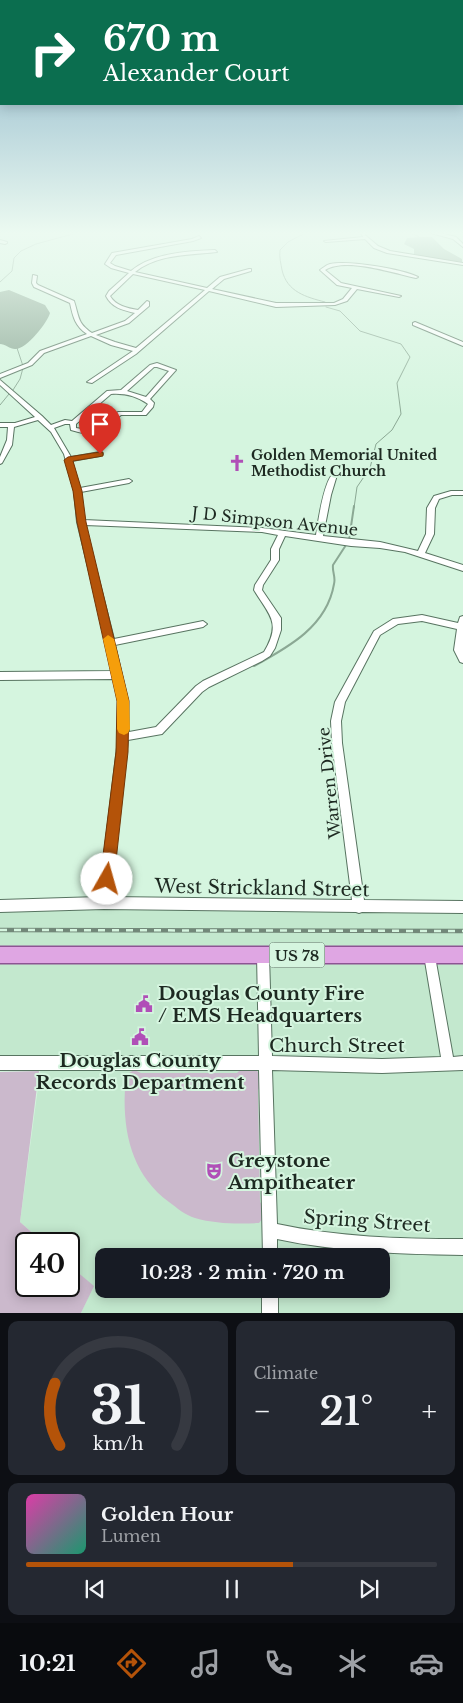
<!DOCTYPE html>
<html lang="en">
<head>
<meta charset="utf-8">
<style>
  :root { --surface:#171b24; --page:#242831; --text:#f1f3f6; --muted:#9ea1a6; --line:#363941; --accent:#b45309 }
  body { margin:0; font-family:"Libre Baskerville",serif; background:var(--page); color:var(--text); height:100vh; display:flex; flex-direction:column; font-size:19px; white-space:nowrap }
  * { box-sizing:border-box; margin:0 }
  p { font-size:16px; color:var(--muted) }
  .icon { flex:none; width:28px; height:28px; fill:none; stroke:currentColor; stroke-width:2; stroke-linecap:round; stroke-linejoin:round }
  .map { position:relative; height:1313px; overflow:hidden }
  .details { display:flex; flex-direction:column; gap:8px; padding:8px; background:#0d0f14; flex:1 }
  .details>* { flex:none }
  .hud { position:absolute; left:0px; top:0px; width:464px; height:105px; box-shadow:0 2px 12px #0003; background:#0b6e4f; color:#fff; overflow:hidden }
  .speed { position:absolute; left:15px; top:1232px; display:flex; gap:10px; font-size:25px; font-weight:700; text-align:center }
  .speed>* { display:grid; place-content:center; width:65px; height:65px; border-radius:50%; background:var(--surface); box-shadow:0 2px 12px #0003; line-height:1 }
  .speed .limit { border:2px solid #111; border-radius:8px; background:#fff; color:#111 }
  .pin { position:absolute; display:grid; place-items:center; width:42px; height:42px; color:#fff; margin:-51px -21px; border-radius:50% 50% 50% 0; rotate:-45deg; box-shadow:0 0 5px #0007 }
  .pin .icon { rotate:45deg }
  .me { position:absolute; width:55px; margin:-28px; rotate:7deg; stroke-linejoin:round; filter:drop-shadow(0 0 4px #0008) }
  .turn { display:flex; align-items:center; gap:18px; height:105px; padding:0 20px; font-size:22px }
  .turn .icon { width:65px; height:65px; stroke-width:2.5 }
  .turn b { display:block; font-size:35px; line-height:42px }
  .big { font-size:38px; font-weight:600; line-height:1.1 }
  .details .widget { flex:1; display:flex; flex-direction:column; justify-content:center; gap:8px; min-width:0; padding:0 18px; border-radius:10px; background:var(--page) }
  .details .dial { align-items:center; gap:0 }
  .dial svg { height:130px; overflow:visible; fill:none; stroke:var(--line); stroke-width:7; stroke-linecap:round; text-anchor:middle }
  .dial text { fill:var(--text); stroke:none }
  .song { display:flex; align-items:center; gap:15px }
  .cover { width:60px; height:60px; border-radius:8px; background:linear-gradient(135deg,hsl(320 70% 55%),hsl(160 70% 35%)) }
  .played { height:5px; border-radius:2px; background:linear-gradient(90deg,var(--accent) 65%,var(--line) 65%) }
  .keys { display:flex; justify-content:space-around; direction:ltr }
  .heat { display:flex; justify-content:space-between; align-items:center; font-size:28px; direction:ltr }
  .details .tiles { flex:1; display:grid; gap:8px; grid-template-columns:1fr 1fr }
  .widget:last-child { grid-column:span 2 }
  .trip { position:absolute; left:95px; top:1248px; width:295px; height:50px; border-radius:10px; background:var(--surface); box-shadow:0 2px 12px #0003; font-weight:600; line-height:50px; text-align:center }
  .menu { display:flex; height:80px; justify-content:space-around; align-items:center; background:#090b0e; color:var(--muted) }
  .menu .icon { width:35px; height:35px }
  .menu .active { color:var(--accent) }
  .menu b { font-size:22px; color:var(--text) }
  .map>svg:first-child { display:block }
  .built { fill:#c3e8ce; fill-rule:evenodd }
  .green { fill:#cbb9cc }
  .water { fill:#8ba894 }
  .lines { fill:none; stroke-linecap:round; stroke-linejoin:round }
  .stream-far1 { stroke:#8ba894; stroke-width:1 }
  .stream { stroke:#8ba894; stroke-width:2 }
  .minor-casing { stroke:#587461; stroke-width:2 }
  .major-casing { stroke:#8d5493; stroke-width:3 }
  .minor { fill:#fff; fill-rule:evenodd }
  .major { fill:#dfa6e3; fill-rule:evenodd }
  .rail-casing { stroke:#728879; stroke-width:4.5 }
  .rail { stroke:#d5f5df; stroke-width:2.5; stroke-dasharray:7; stroke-linecap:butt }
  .route { fill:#b45309; stroke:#753606 }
  .slow { fill:#f59e0b }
  .labels { text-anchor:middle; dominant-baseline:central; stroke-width:4; stroke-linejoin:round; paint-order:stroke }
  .far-poi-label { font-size:14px; font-weight:bold; fill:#1d2921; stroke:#d5f5df; text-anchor:start }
  .shield { fill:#d5f5df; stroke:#54665a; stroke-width:1 }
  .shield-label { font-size:15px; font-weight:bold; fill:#1d2921 }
  .street-label { font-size:16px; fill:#1d2921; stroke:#d5f5df }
  .near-street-label { font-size:19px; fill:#1d2921; stroke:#d5f5df }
  .near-poi-label { font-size:19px; font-weight:bold; fill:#1d2921; stroke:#d5f5df; text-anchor:start }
</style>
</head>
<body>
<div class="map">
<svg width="463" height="1313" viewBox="0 0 463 1313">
  <rect width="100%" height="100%" fill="#d5f5df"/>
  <path class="built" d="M0 906 463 907V1313H81L93 1286 69 1265V1244H45L20 1222 42 1057 0 1066ZM104 1256H381V1289H104Z"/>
  <g class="green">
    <path d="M134 1070 141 1073H237L240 1070H256L259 1073 261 1086 258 1090 260 1202 264 1208 263 1218 259 1223C239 1224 215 1224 195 1218 185 1215 177 1208 169 1202 128 1172 121 1123 126 1075Z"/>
    <path d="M39 1071 20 1222 45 1244H26V1286H69V1265L94 1286 81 1313H0V1072Z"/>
  </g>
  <g class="water">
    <path d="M421 237H432L444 249 462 259V262L419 256 414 254V249L404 244 407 238Z"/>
    <path d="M9 290 45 305 50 313C48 322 26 350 15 349 10 349 5 344 0 344V292Z"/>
  </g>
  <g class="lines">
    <g class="stream-far1">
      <path d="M307 232 288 242 280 250C279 257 281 264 282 270 287 292 306 297 325 302"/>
      <path d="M409 232 419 237"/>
      <path d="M0 282 12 271 14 258 21 251 36 244 80 232"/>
      <path d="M326 307 340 311 360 331 401 344 410 357 397 383 401 414 392 430 376 444 370 468 357 487 354 508"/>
      <path d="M17 348 23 366"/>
      <path d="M13 390 20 379 23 368"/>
      <path d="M0 405 9 394"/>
    </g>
    <g class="stream">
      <path d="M349 540 354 506"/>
      <path d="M254 666C289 647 327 626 334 584 336 577 332 572 333 565L346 545"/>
    </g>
    <g class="minor-casing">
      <g id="minor">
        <path d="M361 232H365V235L378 246 390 251 463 263V265L387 253 374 248 365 239 326 242 324 241 363 237Z"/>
        <path d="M436 232 456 237 463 244V247L453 239 431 233Z"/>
        <path d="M199 236 201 238 193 241 116 255 110 263 115 266 131 271C152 253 188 251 215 250L217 252C190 255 157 254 135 272L207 288 220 277 249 269H251V271L224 279 212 289 276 303H334L343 299 352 288 337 285 320 270C323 268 326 265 330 264 348 260 402 269 418 277L416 278C393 273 346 257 325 270L341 283 401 296 399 297 357 289 347 301 335 305 276 307 209 291 136 354 92 383 87 382 133 351 111 345 91 336 44 353 32 365 0 378V374L28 363 40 351 87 334C75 326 73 317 70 303L34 287 32 283 33 275 37 276 36 283 38 285 74 301C79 316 77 323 92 333L125 321 135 313C123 310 112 308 106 296L109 291 129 273 111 268 105 264 112 253 192 239ZM133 274 205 290 136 348 115 342 96 335 129 323 149 306V302L147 301 138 310C127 308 116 306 110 296Z"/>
        <path d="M0 240 7 242V243L5 244 0 243Z"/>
        <path d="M415 322 463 342V346L413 325V323Z"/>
        <path d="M157 363 176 370 150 399 154 403 153 407 146 415H121C98 434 104 439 71 430L70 424H65L54 428 71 457 100 452 103 454 100 456 72 461 80 488 129 479 132 481 129 483 81 492 84 520 262 528 316 535C318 522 324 479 334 473L337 475 331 495 323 536 380 542 418 551 426 534 427 508 434 496 451 491H463V495H452L439 499 435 508 434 534 425 553 463 565V571L405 552 380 548 351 546 285 536 279 549V560L263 585 262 590 281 618V630L275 648 270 656 262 661 209 687 202 692 162 734 128 740 110 897 352 900 332 743 331 721 335 702 374 631 393 619 422 615 458 623 460 617 463 616V663L460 662 454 650 457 629 422 621 398 624 380 635 345 702 341 721 342 743 364 900 463 901V913L362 912 359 913 356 912 104 909 0 912V900L99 897 119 731 118 701 114 679 0 680V672L113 671 107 646 105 643 106 641 77 522 74 491 64 454 51 432 38 420 14 427 12 445 2 463 0 464V457L7 440 8 427H0V423H15L35 417 0 385V380L42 416 51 425 65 420 72 421 107 391 121 390 150 365ZM154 367H157L169 371 146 397 127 391ZM111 394C124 393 137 396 148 404L142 412H118L95 431 76 428V424ZM85 525 262 532 278 535 271 549V560L255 585 254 590C269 615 282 622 264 652L203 681 196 686 156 727 129 732 128 701 115 645 203 627 207 624 203 621 114 639Z"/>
        <path d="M263 949 267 951 269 955 272 1056 382 1059 441 1057 424 955 426 951 430 949 434 951 453 1057 463 1056V1070L382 1073 272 1070 277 1224C338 1237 400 1239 463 1239V1255C401 1254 338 1252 277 1239V1256H263L259 1070H0V1056H259L257 955 259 951Z"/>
        <rect x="262" y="1289" width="16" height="24"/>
      </g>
    </g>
    <g class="major-casing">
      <rect id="major" x="0" y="947" width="463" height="16"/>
    </g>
    <use href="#minor" class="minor"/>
    <use href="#major" class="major"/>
    <g class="rail-casing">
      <path id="rail" d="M0 930 463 931"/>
    </g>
    <use href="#rail" class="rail"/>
  </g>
  <linearGradient id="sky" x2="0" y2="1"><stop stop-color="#83afc6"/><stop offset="0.56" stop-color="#ecfaf1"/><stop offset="1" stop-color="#ecfaf1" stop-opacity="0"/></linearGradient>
  <rect width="463" height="416" fill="url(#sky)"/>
  <path class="route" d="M100 452H103V456L73 461 82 491 86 522 129 701 128 752 114 879 112 884 107 886 102 884 100 879 116 752 117 701 77 522 73 491 64 460 68 457Z"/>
  <path class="slow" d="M108 635 114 639 129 701 130 729 128 733 124 735 119 733 117 729V701L103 639Z"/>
  <defs>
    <g id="church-bare" transform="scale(1.35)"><path d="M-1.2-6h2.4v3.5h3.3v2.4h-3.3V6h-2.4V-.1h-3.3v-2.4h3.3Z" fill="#b04fb7" stroke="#d5f5df" stroke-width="2.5" paint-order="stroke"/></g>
    <g id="civic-bare" transform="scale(1.35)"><path d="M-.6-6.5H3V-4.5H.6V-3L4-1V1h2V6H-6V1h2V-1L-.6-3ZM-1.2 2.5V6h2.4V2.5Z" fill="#b04fb7" stroke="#d5f5df" stroke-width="2.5" paint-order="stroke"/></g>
    <g id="theatre-bare" transform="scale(1.35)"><path d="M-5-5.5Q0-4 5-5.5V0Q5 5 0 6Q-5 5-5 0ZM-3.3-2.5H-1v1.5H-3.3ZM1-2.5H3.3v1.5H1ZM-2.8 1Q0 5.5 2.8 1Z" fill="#b04fb7" stroke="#d5f5df" stroke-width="2.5" paint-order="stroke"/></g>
  </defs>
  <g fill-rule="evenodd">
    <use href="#church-bare" x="237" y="463"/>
    <use href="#civic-bare" x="144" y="1004"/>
    <use href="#civic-bare" x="140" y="1037"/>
    <use href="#theatre-bare" x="214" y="1171"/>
  </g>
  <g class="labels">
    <g class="far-poi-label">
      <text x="251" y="455">Golden Memorial United<tspan x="251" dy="16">Methodist Church</tspan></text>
    </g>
    <rect class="shield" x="269.5" y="942.5" width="55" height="25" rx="4"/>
    <g class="shield-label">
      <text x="297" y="955">US 78</text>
    </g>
    <g class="street-label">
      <text transform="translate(275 521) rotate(6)">J D Simpson Avenue</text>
      <text transform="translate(329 783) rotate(-96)">Warren Drive</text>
    </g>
    <g class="near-street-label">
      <text transform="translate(262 888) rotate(1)">West Strickland Street</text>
      <text x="337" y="1045">Church Street</text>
      <text transform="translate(367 1221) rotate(4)">Spring Street</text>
    </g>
    <g class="near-poi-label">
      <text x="158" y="993">Douglas County Fire<tspan x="158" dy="22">/ EMS Headquarters</tspan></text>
      <text x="140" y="1060" text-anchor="middle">Douglas County<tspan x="140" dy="22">Records Department</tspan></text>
      <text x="228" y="1160">Greystone<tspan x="228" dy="22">Ampitheater</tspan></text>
    </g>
  </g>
</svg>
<div class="speed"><div class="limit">40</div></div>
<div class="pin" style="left:100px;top:454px;background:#d93025"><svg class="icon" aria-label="arrive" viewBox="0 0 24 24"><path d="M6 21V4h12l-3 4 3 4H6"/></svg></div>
<svg class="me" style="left:107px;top:879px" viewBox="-20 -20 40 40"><circle r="19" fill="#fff"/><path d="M0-13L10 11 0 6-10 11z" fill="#b45309"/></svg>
<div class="trip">10:23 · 2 min · 720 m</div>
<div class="hud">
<div class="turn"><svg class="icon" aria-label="right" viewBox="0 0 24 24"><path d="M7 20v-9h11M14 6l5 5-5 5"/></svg><div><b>670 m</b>Alexander Court</div></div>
</div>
</div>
<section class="details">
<div class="tiles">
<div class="widget dial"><svg viewBox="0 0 100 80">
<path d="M14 69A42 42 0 1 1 86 69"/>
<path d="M14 69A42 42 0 0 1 11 31" stroke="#b45309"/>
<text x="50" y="56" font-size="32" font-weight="700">31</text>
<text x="50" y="72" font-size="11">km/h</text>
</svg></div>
<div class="widget"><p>Climate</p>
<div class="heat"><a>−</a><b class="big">21°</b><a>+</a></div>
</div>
<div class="widget">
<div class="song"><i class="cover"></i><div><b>Golden Hour</b><p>Lumen</p></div></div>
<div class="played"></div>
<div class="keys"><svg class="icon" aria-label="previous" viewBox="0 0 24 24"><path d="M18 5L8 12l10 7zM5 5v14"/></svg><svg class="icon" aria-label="pause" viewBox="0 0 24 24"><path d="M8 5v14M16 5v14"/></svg><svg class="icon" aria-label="next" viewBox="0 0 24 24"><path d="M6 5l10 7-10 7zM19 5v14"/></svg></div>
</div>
</div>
</section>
<nav class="menu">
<b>10:21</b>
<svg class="icon active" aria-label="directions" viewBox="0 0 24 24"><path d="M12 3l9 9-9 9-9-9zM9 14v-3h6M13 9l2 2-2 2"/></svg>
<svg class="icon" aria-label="music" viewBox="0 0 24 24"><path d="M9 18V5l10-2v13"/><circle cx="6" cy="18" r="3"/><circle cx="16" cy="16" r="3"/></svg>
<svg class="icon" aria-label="phone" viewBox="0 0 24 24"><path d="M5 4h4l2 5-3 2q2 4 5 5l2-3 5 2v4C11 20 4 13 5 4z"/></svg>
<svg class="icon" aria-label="climate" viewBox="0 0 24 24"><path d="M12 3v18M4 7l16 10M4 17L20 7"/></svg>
<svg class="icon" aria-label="car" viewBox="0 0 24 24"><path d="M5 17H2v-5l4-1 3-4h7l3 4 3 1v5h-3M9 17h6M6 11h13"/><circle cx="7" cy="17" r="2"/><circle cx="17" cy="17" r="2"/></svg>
</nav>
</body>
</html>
